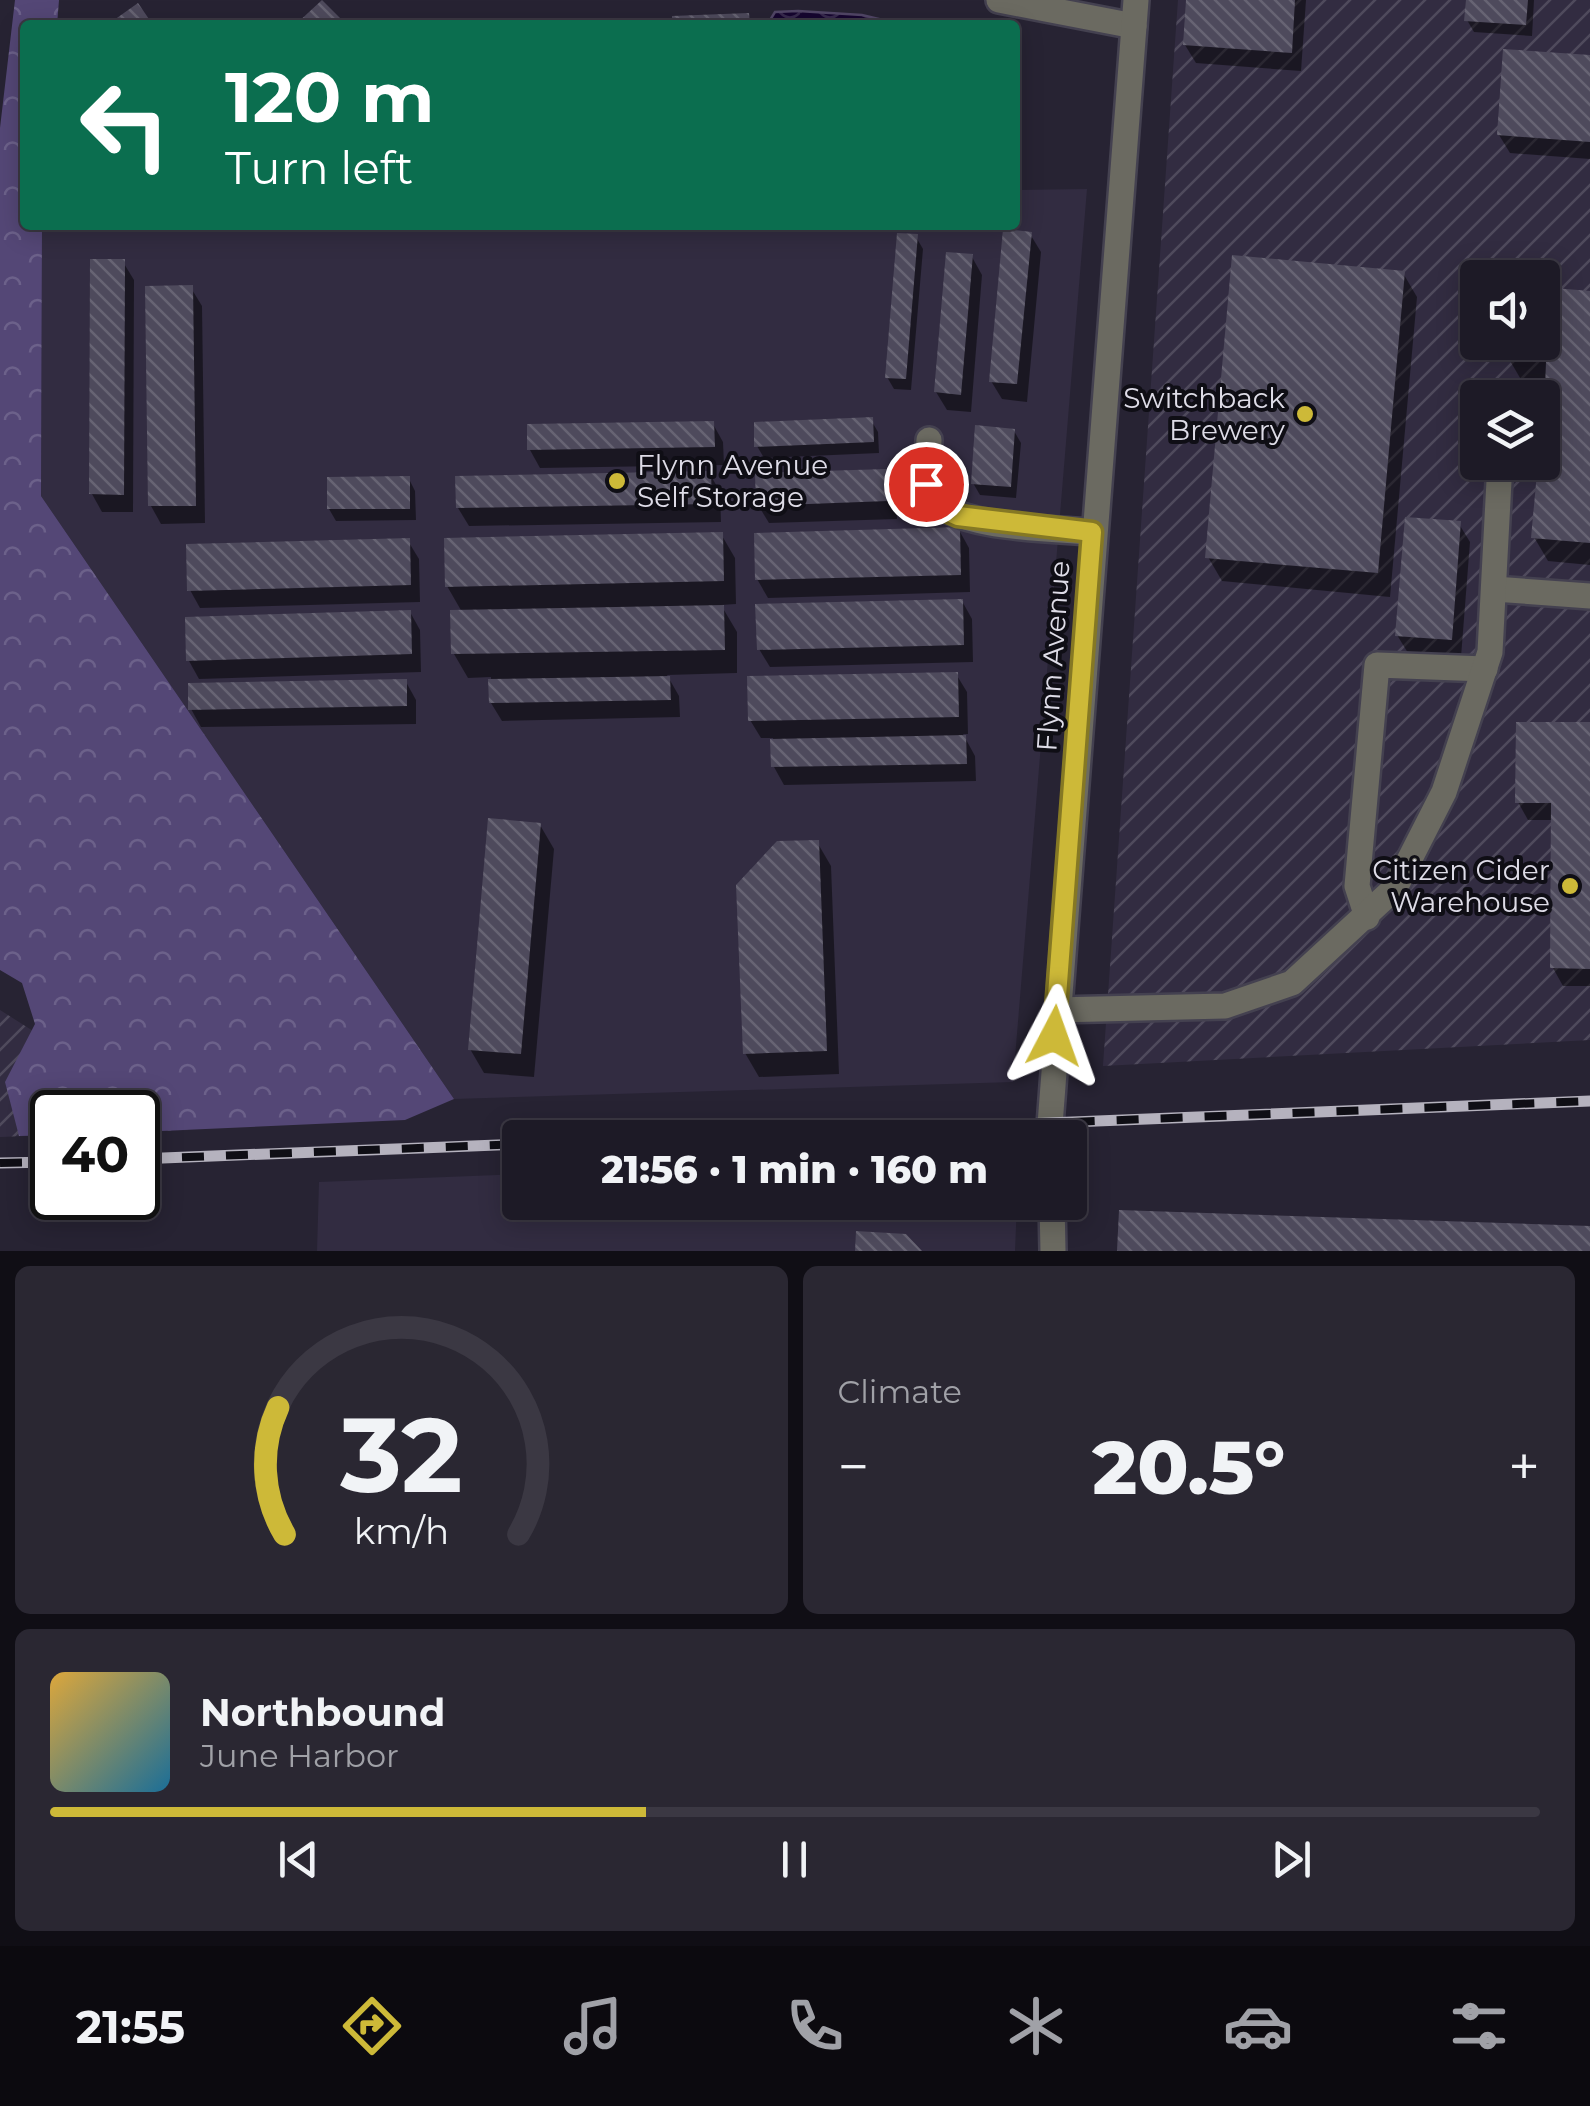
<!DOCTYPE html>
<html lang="en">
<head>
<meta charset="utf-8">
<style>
  :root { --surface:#1d1a26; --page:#2a2732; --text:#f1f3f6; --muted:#a0a1a7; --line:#3b3843; --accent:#cdb938 }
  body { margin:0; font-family:Montserrat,sans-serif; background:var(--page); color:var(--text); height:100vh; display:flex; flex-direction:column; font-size:38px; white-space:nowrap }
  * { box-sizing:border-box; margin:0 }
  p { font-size:32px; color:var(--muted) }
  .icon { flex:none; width:55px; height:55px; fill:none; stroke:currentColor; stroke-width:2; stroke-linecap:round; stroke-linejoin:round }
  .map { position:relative; height:1251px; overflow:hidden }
  .sheet { display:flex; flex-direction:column; gap:15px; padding:15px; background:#100e15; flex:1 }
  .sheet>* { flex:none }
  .guide { position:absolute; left:20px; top:20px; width:1000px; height:210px; border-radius:10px; box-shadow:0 5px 25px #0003,0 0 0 2px var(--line); background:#0b6e4f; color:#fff; overflow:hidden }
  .tools { position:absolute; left:1460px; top:260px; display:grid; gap:20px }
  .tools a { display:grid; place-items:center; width:100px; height:100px; border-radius:10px; background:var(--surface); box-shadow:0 5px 25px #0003,0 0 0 2px var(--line); font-size:50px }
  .speed { position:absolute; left:30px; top:1090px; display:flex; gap:20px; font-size:50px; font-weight:700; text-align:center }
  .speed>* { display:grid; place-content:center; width:130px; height:130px; border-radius:50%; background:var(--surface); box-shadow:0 5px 25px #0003,0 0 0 2px var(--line); line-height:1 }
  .speed .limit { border:5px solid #111; border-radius:15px; background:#fff; color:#111 }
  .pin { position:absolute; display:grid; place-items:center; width:85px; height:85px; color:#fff; margin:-42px; border:5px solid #fff; border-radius:50%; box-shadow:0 2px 10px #0007 }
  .me { position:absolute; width:110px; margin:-55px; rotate:4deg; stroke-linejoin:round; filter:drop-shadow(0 0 8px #0008) }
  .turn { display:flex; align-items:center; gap:35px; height:210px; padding:0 40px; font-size:45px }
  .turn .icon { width:130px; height:130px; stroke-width:2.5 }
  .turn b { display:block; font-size:70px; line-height:85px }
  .big { font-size:75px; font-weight:800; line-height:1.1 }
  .sheet .card { flex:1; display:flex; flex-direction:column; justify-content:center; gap:15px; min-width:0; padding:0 35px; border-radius:15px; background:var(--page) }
  .sheet .dial { align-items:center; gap:0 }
  .dial svg { height:260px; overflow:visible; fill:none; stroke:var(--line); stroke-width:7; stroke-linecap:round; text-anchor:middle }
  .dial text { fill:var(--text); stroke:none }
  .song { display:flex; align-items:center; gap:30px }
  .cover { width:120px; height:120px; border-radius:15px; background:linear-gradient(135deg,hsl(40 70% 55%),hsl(200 70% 35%)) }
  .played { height:10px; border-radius:5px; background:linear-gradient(90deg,var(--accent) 40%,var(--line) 40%) }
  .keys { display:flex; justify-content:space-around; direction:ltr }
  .heat { display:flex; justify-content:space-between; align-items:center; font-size:55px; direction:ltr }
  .sheet .tiles { flex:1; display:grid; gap:15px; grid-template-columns:1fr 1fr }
  .card:last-child { grid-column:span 2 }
  .trip { position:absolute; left:502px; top:1120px; width:585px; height:100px; border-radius:10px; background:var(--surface); box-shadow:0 5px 25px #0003,0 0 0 2px var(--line); font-weight:800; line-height:100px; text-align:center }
  .tabs { display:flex; height:160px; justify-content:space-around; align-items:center; background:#0c0a0f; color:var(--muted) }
  .tabs .icon { width:70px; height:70px }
  .tabs .active { color:var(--accent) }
  .tabs b { font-size:45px; color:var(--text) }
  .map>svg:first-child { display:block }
  .built { fill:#322c41 }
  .industrial { fill:url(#industrial-furrows); fill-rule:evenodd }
  .forest { fill:url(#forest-crowns) }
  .water { fill:url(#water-waves); stroke:#514666; stroke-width:2.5 }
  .shadow { fill:#0007 }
  .building { fill:url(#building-back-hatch) }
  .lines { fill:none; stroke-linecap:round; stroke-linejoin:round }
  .minor-casing { stroke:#444150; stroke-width:30 }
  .minor { stroke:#6b6a61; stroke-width:25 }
  .rail-casing { stroke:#b5b2be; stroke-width:11 }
  .rail { stroke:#0f0e15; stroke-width:8; stroke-dasharray:22; stroke-linecap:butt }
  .route-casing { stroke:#857824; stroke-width:25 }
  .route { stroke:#cdb938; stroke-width:18 }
  .poi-dot { fill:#cdb938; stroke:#0f0e15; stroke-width:4 }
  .labels { text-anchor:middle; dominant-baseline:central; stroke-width:8; stroke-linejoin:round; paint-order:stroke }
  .poi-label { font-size:28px; fill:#dedce7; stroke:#0f0e15; text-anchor:end }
  .street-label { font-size:28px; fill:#dedce7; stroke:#0f0e15 }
</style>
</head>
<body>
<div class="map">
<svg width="1590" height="1251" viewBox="0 0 1590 1251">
  <defs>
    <pattern id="industrial-furrows" width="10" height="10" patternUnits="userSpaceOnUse" patternTransform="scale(2.5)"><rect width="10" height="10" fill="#322c41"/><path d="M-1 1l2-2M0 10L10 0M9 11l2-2" fill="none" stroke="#4f4a5c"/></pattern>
    <pattern id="forest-crowns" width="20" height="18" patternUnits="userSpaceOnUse" patternTransform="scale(2.5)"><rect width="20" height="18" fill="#544776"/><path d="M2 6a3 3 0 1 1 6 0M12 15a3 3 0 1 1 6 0" fill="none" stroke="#6c618a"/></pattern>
    <pattern id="water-waves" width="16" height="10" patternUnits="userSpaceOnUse" patternTransform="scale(2.5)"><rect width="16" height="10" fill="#15052f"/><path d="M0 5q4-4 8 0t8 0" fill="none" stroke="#37294d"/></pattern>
    <pattern id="building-back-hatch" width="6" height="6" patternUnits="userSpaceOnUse" patternTransform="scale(2.5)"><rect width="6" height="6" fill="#4e4a5c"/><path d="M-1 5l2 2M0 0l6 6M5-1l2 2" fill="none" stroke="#676473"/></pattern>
  </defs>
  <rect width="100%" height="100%" fill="#272333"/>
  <g class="built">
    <path d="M1087 189 1013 1082 454 1099 41 496 42 225H1015V190Z"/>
    <path d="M520 1174V1202L1017 1203 1015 1251H317L319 1182Z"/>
  </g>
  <g class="industrial">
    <path d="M1178 0H1590V1040L1103 1066ZM1478 278H1542V342H1478ZM1478 398H1542V462H1478Z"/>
    <path d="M0 1010 189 1130 138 1132V1112H52V1135L0 1137Z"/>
  </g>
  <path class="forest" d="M15 0H59L57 25H25V225H42L41 496 454 1099 405 1120 138 1132V1112H52V1135L19 1136 5 1082 35 1024 22 983 0 970V128Z"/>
  <path class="water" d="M798 11 862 15 904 25H767L775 12Z"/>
  <g class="shadow">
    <path d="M1189 0H1306L1301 71 1196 63 1185 45Z"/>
    <path d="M1468 0H1534L1532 36 1474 32 1467 20Z"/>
    <path d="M1590 57V159L1510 153 1499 135Z"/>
    <path d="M1030 234 1041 252 1027 402 1002 399 991 381Z"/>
    <path d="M916 237 923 249 911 390 894 389 887 377Z"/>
    <path d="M972 257 982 275 971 412 947 410 936 392Z"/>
    <path d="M123 262 134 280 133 512H102L92 494Z"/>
    <path d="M1403 273 1417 297 1390 597 1222 581 1208 557Z"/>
    <path d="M191 288 202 306 205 523 161 524 151 506Z"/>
    <path d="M1590 293V565L1548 561 1534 537 1547 385 1523 383 1509 359 1542 342Z"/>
    <path d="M871 420 878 432 879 453 764 458 757 446Z"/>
    <path d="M713 424 723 442 724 465 540 468 530 450Z"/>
    <path d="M1014 431 1021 443 1016 498 980 495 973 483Z"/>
    <path d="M886 471 896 489 897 519 769 523 758 505Z"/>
    <path d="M710 474 720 492 721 522 469 526 458 508Z"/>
    <path d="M409 479 415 491 416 520 336 521 329 509Z"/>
    <path d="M1459 524 1470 542 1461 657 1408 653 1397 635Z"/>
    <path d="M959 530 969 548 970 592 768 598 757 579Z"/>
    <path d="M721 534 735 558 736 604 721 605 737 632V673L667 675 679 696 680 717 502 721 491 703V677L468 678 454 654 462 612 447 586Z"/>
    <path d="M408 541 419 559 420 602 200 608 190 590Z"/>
    <path d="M962 601 972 619 973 662 770 667 759 649Z"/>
    <path d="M410 612 420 630 421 672 199 679 189 661Z"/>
    <path d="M956 674 967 692 968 734H963L975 756 976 781 784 785 774 767 773 738H761L750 720Z"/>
    <path d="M406 682 416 700V724L201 727 191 709Z"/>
    <path d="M1590 724V986H1563L1553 968V820H1528L1518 802Z"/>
    <path d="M540 825 554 849 534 1077 484 1073 470 1049Z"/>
    <path d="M817 842 831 866 839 1074 759 1077 745 1053Z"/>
  </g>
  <g class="building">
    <path d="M322 0 347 25H295Z"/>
    <path d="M1186 0H1295L1292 53 1183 45Z"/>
    <path d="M1466 0H1528L1526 25 1464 21Z"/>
    <path d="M138 3 153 25H107Z"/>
    <path d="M749 13 750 25H672V16Z"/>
    <path d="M1503 49 1590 55V142L1497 135Z"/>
    <path d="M1003 229 1032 232 1017 384 989 382Z"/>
    <path d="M897 233 918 234 906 379 885 378Z"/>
    <path d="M946 252 973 254 961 395 934 392Z"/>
    <path d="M1232 255 1405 271 1378 573 1205 558Z"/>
    <path d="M90 259H125L124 495 89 494Z"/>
    <path d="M193 285 196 506H148L145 286Z"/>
    <path d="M1542 287 1590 291V543L1531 538 1538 462H1542L1546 362 1506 359 1508 342H1542Z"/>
    <path d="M873 417 874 442 754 447V422Z"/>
    <path d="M714 421 715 447 527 450V424Z"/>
    <path d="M975 425 1015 429 1011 487 971 484Z"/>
    <path d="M887 469 888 501 756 506 755 473Z"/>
    <path d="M711 471 712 504 456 508 455 476Z"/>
    <path d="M410 476V509H327V477Z"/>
    <path d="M1405 517 1461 521 1452 640 1395 636Z"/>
    <path d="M960 527 961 575 755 580 754 533Z"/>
    <path d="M723 532 724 581 445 587 444 538Z"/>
    <path d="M410 538 411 585 187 591 186 544Z"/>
    <path d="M963 599 964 645 757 650 755 604Z"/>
    <path d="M724 605 725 650 451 654 450 610Z"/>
    <path d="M411 610 412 654 186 661 185 617Z"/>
    <path d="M958 672 959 717 748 721 747 676Z"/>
    <path d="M670 676 671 700 489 703 488 679Z"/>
    <path d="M407 679V706L188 710V683Z"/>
    <path d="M1516 722H1590V969L1550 968 1551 803H1515Z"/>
    <path d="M966 735 967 764 771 767 770 739Z"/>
    <path d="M488 818 541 823 521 1054 468 1050Z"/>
    <path d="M819 840 827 1051 743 1054 736 885 777 841Z"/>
    <path d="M1119 1210 1590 1226V1251H1117Z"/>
    <path d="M856 1231 906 1234 922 1251H855Z"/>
  </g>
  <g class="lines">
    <g class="minor-casing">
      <g id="minor">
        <path d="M999 0 1134 26"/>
        <path d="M929 440C928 457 923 479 930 494 947 529 1056 529 1092 532"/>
        <path d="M1494 589 1590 596"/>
        <path d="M1367 917 1357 886 1377 665 1485 669"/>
        <path d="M1056 1010 1225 1006 1292 983 1395 888 1444 792 1490 652 1500 462"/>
        <path d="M1049 1138 1136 0"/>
        <path d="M1052 1202 1053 1251"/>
      </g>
    </g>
    <use href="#minor" class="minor"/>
    <g class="rail-casing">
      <g id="rail">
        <path d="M677 1138 1590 1101"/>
        <path d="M138 1159 520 1144"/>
        <path d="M0 1163 52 1162"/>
      </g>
    </g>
    <use href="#rail" class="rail"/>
  </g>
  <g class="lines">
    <g class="route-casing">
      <path id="route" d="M926 484 940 508 958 516 1092 532 1054 1036"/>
    </g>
    <use href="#route" class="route"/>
  </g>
  <g class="poi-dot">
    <circle cx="1305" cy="414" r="10"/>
    <circle cx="617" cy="481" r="10"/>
    <circle cx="1570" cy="886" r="10"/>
  </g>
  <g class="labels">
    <g class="poi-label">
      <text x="1285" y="398">Switchback<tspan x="1285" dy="32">Brewery</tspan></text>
      <text x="637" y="465" text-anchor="start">Flynn Avenue<tspan x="637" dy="32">Self Storage</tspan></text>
      <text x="1550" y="870">Citizen Cider<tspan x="1550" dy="32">Warehouse</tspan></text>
    </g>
    <g class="street-label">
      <text transform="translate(1053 656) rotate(-86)">Flynn Avenue</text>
    </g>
  </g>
</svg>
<div class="tools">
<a><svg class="icon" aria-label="sound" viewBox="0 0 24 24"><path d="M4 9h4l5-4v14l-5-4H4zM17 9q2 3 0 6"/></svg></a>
<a><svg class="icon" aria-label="layers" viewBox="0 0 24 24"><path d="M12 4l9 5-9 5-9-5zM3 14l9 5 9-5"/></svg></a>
</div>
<div class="speed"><div class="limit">40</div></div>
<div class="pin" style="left:926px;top:484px;background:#d93025"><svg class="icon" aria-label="arrive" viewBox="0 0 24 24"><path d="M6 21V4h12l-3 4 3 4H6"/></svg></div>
<svg class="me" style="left:1054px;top:1036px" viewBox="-20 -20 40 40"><path d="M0-17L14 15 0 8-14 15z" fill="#cdb938" stroke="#fff" stroke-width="4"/></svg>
<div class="trip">21:56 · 1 min · 160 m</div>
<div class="guide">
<div class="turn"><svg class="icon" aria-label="left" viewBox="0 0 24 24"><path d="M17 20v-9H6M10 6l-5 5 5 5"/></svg><div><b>120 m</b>Turn left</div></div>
</div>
</div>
<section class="sheet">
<div class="tiles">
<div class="card dial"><svg viewBox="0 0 100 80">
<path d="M14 69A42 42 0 1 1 86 69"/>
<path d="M14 69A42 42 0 0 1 12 30" stroke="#cdb938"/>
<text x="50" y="56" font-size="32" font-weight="700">32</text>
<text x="50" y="72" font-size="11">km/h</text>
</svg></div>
<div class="card"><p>Climate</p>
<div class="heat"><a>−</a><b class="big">20.5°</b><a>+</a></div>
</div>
<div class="card">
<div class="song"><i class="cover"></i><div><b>Northbound</b><p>June Harbor</p></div></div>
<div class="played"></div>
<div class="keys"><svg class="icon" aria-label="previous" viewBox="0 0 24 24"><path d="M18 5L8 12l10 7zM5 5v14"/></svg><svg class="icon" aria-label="pause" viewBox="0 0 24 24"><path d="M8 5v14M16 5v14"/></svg><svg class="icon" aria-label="next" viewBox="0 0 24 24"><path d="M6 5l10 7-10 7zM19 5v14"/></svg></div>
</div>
</div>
</section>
<nav class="tabs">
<b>21:55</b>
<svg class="icon active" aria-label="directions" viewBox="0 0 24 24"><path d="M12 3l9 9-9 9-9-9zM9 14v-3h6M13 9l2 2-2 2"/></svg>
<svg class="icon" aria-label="music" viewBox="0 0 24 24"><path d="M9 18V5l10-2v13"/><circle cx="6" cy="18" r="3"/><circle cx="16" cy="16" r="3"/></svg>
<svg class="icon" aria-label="phone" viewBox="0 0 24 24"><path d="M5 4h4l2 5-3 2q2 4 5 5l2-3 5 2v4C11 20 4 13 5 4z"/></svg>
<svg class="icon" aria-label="climate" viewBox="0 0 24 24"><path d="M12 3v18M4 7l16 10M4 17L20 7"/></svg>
<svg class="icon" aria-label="car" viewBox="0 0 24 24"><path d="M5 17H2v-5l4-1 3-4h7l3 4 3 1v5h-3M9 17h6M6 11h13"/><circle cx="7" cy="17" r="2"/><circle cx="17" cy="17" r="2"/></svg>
<svg class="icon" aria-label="filters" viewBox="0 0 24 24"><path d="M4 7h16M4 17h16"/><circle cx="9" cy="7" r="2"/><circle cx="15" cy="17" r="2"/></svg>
</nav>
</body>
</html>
